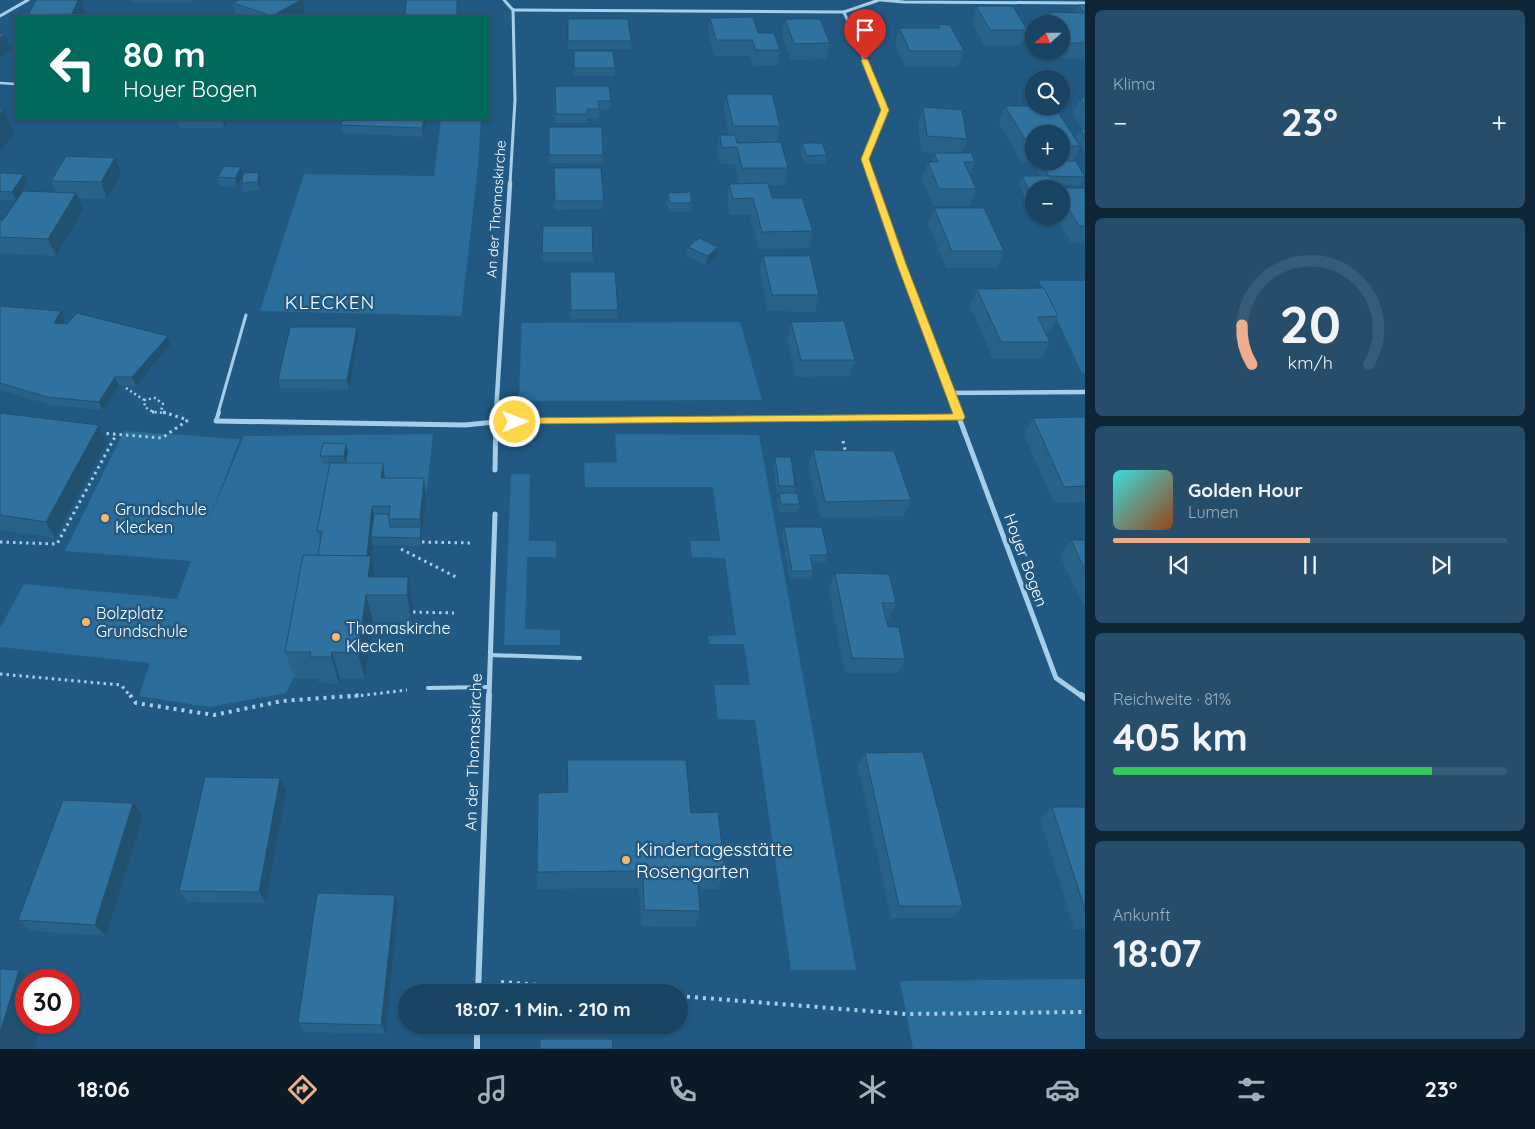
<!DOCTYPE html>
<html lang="de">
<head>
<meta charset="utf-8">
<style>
  :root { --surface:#194362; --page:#264e6b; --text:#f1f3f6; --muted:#9fb0be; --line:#375c77; --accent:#eead8d }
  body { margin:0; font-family:Quicksand,sans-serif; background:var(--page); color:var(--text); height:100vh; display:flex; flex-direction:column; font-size:19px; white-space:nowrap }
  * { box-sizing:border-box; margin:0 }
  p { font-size:16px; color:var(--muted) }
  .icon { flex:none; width:28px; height:28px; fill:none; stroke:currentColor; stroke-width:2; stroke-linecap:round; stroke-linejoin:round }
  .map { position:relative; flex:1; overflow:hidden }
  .drawer { display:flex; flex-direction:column; gap:10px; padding:10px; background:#0e2536; width:450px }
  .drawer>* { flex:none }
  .top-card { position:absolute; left:15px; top:15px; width:475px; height:105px; border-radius:0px; box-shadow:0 1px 4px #0004,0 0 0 1px var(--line); background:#00695c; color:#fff; overflow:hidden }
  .needle { width:32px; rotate:249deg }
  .controls { position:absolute; left:1025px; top:15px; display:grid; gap:10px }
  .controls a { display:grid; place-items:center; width:45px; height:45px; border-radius:50%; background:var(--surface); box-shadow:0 1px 4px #0004,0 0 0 1px var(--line); font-size:25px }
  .speed { position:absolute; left:15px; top:969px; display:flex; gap:10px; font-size:25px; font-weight:700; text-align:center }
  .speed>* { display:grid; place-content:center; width:65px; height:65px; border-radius:50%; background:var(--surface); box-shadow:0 1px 4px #0004,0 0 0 1px var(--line); line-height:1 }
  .speed .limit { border:8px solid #d22; background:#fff; color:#111 }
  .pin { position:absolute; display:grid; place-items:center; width:42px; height:42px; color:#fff; margin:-51px -21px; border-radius:50% 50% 50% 0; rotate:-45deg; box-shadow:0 0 5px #0007 }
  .pin .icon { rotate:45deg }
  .me { position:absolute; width:55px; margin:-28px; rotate:89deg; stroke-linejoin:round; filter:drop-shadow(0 0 4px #0008) }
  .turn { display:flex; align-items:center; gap:18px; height:105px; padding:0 25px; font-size:22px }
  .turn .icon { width:65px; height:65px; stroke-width:2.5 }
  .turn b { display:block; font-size:35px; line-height:42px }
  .big { font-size:38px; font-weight:700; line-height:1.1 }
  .drawer .card { flex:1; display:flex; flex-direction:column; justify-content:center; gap:8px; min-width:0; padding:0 18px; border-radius:8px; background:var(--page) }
  .drawer .dial { align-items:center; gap:0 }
  .dial svg { height:130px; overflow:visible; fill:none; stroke:var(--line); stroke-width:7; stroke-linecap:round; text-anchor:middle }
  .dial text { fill:var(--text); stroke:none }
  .song { display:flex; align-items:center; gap:15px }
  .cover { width:60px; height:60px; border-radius:8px; background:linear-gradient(135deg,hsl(180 70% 55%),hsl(20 70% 35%)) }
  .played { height:5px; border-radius:2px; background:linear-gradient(90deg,var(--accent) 50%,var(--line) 50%) }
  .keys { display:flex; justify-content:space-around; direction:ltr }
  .heat { display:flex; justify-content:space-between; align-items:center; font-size:28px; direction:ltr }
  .charge { height:8px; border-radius:4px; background:linear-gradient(90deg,#34c759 81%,var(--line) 0) }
  .trip { position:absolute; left:398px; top:984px; width:290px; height:50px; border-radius:25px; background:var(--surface); box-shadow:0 1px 4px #0004,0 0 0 1px var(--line); font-weight:700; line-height:50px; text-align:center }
  .dock { display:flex; height:80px; justify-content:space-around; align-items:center; background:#0a1b27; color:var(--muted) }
  .dock .icon { width:35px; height:35px }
  .dock .selected { color:var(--accent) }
  .dock b { font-size:22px; color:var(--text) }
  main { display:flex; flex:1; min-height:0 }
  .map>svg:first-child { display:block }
  .green { fill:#2a6d9a }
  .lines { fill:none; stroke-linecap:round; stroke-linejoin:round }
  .path-far2 { stroke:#a7cee8; stroke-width:2.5; stroke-dasharray:2 3; stroke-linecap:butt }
  .path-far1 { stroke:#a7cee8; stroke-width:3; stroke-dasharray:2.5 4; stroke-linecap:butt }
  .path { stroke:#a7cee8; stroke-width:4; stroke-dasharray:3 5; stroke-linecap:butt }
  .service-far2 { stroke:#a7cee8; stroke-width:2.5 }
  .service-far1 { stroke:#a7cee8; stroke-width:3 }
  .service { stroke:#a7cee8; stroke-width:4 }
  .minor-far3 { stroke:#a7cee8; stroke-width:3 }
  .minor-far2 { stroke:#a7cee8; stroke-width:4.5 }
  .minor-far1 { stroke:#a7cee8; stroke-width:5 }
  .minor { stroke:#a7cee8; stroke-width:6 }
  .wall { fill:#296289; fill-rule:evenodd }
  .shaded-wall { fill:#22506f }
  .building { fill:#30729f; stroke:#22506f }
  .route { fill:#ffd54a; stroke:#a68a30 }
  .poi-dot { fill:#f5b868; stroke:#215982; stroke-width:2 }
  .labels { text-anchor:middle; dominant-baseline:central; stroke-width:5; stroke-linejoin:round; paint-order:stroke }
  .far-street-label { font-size:14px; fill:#fff; stroke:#215982 }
  .poi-label { font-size:16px; fill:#fff; stroke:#215982; text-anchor:start }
  .street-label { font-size:16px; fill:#fff; stroke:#215982 }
  .quarter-label { font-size:19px; letter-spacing:1px; fill:#fff; stroke:#215982 }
  .near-poi-label { font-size:19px; fill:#fff; stroke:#215982; text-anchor:start }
</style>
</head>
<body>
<main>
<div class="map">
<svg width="1085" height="1049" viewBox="0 0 1085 1049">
  <rect width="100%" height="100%" fill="#215982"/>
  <g class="green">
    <path d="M441 119H481L477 176 461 316 260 311 304 174 434 176Z"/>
    <path d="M1039 281H1085V373H1082Z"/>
    <path d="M740 322 762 400 529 401 519 396 522 323Z"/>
    <path d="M124 431 240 439 206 527 244 436 433 434 426 495 384 494 286 693 209 707 139 696 150 663 0 647V628L24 584 177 599 191 561 65 551Z"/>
    <path d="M615 434 759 435 856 970H791L755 720 718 719 714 685H750L744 644H709L708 636 736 635 725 558 692 557 690 541H720L713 487H585L584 463 617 462Z"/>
    <path d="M511 474H530L529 541H556V557H527L525 629 560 630V645H504Z"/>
    <path d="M1085 979V1049H913L900 981Z"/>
  </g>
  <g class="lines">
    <g class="path-far2">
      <path d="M126 388 144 400 145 407 153 412 166 413"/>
      <path d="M144 400 155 398 163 404 161 411"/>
    </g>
    <g class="path-far1">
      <path d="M152 412H157"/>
      <path d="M163 412 188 420"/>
      <path d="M100 433 162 438 188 420"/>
      <path d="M843 441 846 454"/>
      <path d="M0 542 57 544 116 435"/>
      <path d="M422 542 471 543"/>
      <path d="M401 549 456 577"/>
      <path d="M413 612 454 613"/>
      <path d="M0 674 121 685 131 697"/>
      <path d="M348 697 407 690"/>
    </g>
    <g class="path">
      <path d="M130 695 136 703 214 715 282 701 363 695"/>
      <path d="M501 982 631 992"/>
      <path d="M679 996 906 1014 1085 1012"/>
    </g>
    <path class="service-far2" d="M0 83 16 84"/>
    <path class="service-far1" d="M218 413 246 315"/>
    <g class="service">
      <path d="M216 421 219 412"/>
      <path d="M491 655 580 658"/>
      <path d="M428 688 488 687"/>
    </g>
    <g class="minor-far3">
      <path d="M504 0 513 10 515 100 510 184"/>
      <path d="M881 0 904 2 1085 3"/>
      <path d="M513 10 844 12 879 0"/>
      <path d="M844 12 885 109 865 159 873 184"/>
      <path d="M0 16 28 0"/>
    </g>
    <g class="minor-far2">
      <path d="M873 183 957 413"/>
      <path d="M949 393 1085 392"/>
      <path d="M496 413 510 183"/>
    </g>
    <g class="minor-far1">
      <path d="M957 412 1056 678 1083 697"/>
      <path d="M216 421 465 425 495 422 959 417"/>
      <path d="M495 470 496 412"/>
      <path d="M489 697 495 514"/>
    </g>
    <g class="minor">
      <path d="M1081 695 1085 698"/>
      <path d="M478 992 489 695"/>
      <path d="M477 1025V1049"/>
    </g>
  </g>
  <g class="wall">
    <path d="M130 0H193L192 3 131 2Z"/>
    <path d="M238 0H303L305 14 302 16H236L233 3Z"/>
    <path d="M1079 5H1085V59H1063L1058 51H1061V24H1046L1050 12 1075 13Z"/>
    <path d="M976 6 1027 30 1021 45H984L972 22Z"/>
    <path d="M85 12 83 16H29L28 15Z"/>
    <path d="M710 18 758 33 780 50 777 66H753L750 56H714L708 33Z"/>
    <path d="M568 19 631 41 630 49H568Z"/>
    <path d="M785 19 830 43 826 59 791 60 782 35Z"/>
    <path d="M938 24 964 51 958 67H905L895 43 899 28H937Z"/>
    <path d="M574 51 615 68V76H574Z"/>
    <path d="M554 94 611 101 610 109H599L598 118H587V123H555Z"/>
    <path d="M726 94 780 126 777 142 788 168 785 185H768L772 198 813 231 809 248 759 249 750 215H730L727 200 729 184H739L735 164H720L717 151 720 135H729L724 111Z"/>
    <path d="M1080 98H1085V152L1076 137 1080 129H1082L1073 114Z"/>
    <path d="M1005 106H1054L1080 146 1073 161H1076L1085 177 1081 185H1054L1056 189H1034V207H1029L1019 184 1022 176H1041L1037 170 1040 162 1022 163 999 123ZM1034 134H1061V161H1034Z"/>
    <path d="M923 107 967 139 962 153 975 162 970 175 976 189 970 206H933L922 179 928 162H931L934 153 921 152 918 123Z"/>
    <path d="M177 119H228L225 128H180Z"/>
    <path d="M343 119H428L423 137 343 133 341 125Z"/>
    <path d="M549 127 603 155V164L549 163Z"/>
    <path d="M802 143 827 155 825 164H805L800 152Z"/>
    <path d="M241 167 243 175 259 172 261 180 260 190 244 192 242 183 243 176 237 187 220 186 218 177Z"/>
    <path d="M0 174H24L27 182 16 200H0Z"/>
    <path d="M121 174 107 199 78 198 83 210 56 256 0 253V220H3L56 193 51 181Z"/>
    <path d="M554 177 604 201 603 209 555 210Z"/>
    <path d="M1085 188V243H1071L1056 216H1061V189Z"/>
    <path d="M668 193 692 203 691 212H669L667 201Z"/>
    <path d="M934 208 1004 251 997 268H946L928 224Z"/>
    <path d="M543 226 593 253V262L542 261Z"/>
    <path d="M688 247H718L717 255 706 265 687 256Z"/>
    <path d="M763 256 819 295 815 312 768 311 760 273Z"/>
    <path d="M570 272 618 310 617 319H571Z"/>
    <path d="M977 289 1058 316 1050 333H1046L1050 342 1042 359H993L970 306Z"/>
    <path d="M0 306 65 319 62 324 168 336 171 344 136 386 119 385 103 410 51 405 0 390Z"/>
    <path d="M791 322 855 360 850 376 796 377 787 339Z"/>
    <path d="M357 327 358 336 349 389 280 388 278 380Z"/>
    <path d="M0 413 99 425 107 442 55 538 0 530Z"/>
    <path d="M1085 417V502L1054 503 1024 435 1033 418Z"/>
    <path d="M346 444 348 452 346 463H383L385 478 426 495 421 546 373 545 372 560 376 577H408L413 605 412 622H373L365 679H340L339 684 319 683 318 679H295L285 652 318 555 320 541 317 531 330 464H322L320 456Z"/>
    <path d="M813 450 911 500 904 516 820 518 808 467Z"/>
    <path d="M775 457 795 486 794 493 800 504 797 513 779 512 777 501 779 495 777 494 773 465Z"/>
    <path d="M784 527 828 555 825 563H812L813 571 810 579H790L782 535Z"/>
    <path d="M1071 540H1085V608L1060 556Z"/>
    <path d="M835 573 896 603 889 619H886L888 627 905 659 898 673H845L829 589Z"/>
    <path d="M865 753 963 906 952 918H891L858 766Z"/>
    <path d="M567 760 691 813 725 872 718 889H698L700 911 695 927 641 926 639 888 537 889 538 793 567 792Z"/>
    <path d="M286 791 266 903 188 902 179 891Z"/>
    <path d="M1052 807H1085V929H1074L1040 819Z"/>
    <path d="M143 816 106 936 31 931 18 920Z"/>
    <path d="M395 895 398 906 386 1034 304 1032 298 1023Z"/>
  </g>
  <g class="shaded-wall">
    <path d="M78 0H81L85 12 83 16H73L72 14Z"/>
    <path d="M301 0H303L305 14 302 16H272Z"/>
    <path d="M5 35 12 50 0 58V38Z"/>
    <path d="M4 109 14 133 0 151V114Z"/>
    <path d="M222 119H228L225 128Z"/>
    <path d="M424 119H428L423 137 422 128Z"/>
    <path d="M115 158 121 174 107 199 101 182Z"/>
    <path d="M241 167 243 175 237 187 235 178Z"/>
    <path d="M259 172 261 180 260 190 258 182Z"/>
    <path d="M24 174 27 182 16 200 12 192Z"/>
    <path d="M76 193 83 210 56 256 48 239Z"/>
    <path d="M718 247 717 255 706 265 708 256Z"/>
    <path d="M61 311 65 319 58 331 54 323Z"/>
    <path d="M357 327 358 336 349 389 347 380Z"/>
    <path d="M168 336 171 344 136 386 132 377Z"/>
    <path d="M115 377 119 385 103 410 99 402Z"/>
    <path d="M99 425 107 442 55 538 46 522Z"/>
    <path d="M346 444 348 452 345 464 344 456Z"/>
    <path d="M383 463 385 480 381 478Z"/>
    <path d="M424 478 426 495 421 546 420 538 421 527 420 519Z"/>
    <path d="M372 506 375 522 371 537 372 545H373L372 560 377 584 372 595 366 568Z"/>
    <path d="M408 577 413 605 412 622 407 595Z"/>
    <path d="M366 595 373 622 365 679 358 653Z"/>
    <path d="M332 652 340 679 339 684 331 657Z"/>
    <path d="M280 778 286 791 266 903 259 892Z"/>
    <path d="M133 803 143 816 106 936 95 925Z"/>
    <path d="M395 895 398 906 386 1034 381 1025Z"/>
    <path d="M19 970 32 980H26V1022H41L34 1049H0V1033Z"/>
  </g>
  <g class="building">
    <path d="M36 0H78L72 14 28 15Z"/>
    <path d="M238 0H301L272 16 233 3Z"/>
    <path d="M406 0H457V16H405Z"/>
    <path d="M1079 5H1085V43H1069L1061 30V24H1057L1050 12 1084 13Z"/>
    <path d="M976 6H1013L1027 30H990Z"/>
    <path d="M753 17 758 33H774L780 50H756L752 40H716L710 18Z"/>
    <path d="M568 19H628L631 41H568Z"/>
    <path d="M785 19H820L830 43 794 44Z"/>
    <path d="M938 24 950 25 964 51H910L899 28H940Z"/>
    <path d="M0 33 5 35 0 38Z"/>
    <path d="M574 51H613L615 68H574Z"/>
    <path d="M555 86H609L611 101H598L599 109H587V114H556Z"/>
    <path d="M726 94H772L780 126H733Z"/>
    <path d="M1080 98H1085V106Z"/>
    <path d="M1005 106H1054L1080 146H1061V134H1034V146H1029Z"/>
    <path d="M923 107 962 110 967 139 927 136Z"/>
    <path d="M0 109H4L0 114Z"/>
    <path d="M343 119H424L422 128 341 125Z"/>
    <path d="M549 127H602L603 155H549Z"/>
    <path d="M1080 129H1085V138Z"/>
    <path d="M720 135H735L737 143 781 142 788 168H742L737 147 722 148Z"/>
    <path d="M802 143H822L827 155 807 156Z"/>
    <path d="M934 153H971L975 162H964L976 189H939L928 162H938Z"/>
    <path d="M66 156 115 158 101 182 51 181Z"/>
    <path d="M1041 161H1076L1085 177 1049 176Z"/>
    <path d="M224 166 241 167 235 178 218 177Z"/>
    <path d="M554 168H601L604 201H555Z"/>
    <path d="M259 172 258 182 242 183 243 173Z"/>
    <path d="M1 173 24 174 12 192 0 191V174Z"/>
    <path d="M1022 176H1049L1056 189H1034V198H1033Z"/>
    <path d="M768 183 772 198H802L813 231 762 232 753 198 733 199 729 184Z"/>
    <path d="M1057 188H1085V226H1079L1061 196V189Z"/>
    <path d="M23 191 76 193 48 239 0 237V220H3Z"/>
    <path d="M690 192 692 203H670L668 193Z"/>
    <path d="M934 208H984L1004 251H952Z"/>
    <path d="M543 226H592L593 253H542Z"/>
    <path d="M699 238 718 247 708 256 688 247Z"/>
    <path d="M763 256H810L819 295H772Z"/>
    <path d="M570 272H615L618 310H571Z"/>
    <path d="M1044 288 1058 316 1038 317 1050 342H1001L977 289Z"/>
    <path d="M0 306 61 311 54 323 67 324 77 313 168 336 132 377H115L99 402 47 397 0 383Z"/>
    <path d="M844 321 855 360H801L791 322Z"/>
    <path d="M290 327H357L347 380H278Z"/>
    <path d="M0 413 99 425 46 522 0 515Z"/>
    <path d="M1085 417V486L1064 487 1033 418Z"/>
    <path d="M323 443 346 444 344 456H320Z"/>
    <path d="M813 450 894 451 911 500 825 502Z"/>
    <path d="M775 457H791L795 486H779Z"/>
    <path d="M330 463H383L381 478H424L420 519H389L390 506H372L367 556H318L322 531H317Z"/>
    <path d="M779 493H797L800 504H781Z"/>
    <path d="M374 514H389V519L390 527H421L420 538 371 537Z"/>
    <path d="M784 527H822L828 555H810L813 571H792Z"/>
    <path d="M1071 540H1085V570Z"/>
    <path d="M303 555 371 556 368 577H408L407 595H366L358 653 332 652 331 657H310L311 652H285Z"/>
    <path d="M835 573 889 574 896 603H882L888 627H899L905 659 852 658Z"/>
    <path d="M923 752 963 906H899L865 753Z"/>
    <path d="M567 760H686L691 813 718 812 725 872H697L700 911 644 910 643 871 537 872 538 793 568 792Z"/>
    <path d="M205 777 280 778 259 892 179 891Z"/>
    <path d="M63 800 133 803 95 925 18 920Z"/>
    <path d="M1052 807H1085V910Z"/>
    <path d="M317 893 395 895 381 1025 298 1023Z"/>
    <path d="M0 969 19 970 0 1033Z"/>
    <path d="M540 1039H612L613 1049H540Z"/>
  </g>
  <path class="route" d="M865 58 868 60 889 110 869 159 906 264 965 417 963 420 511 424 510 422 515 418 953 414 897 264 861 159 881 110 861 60Z"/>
  <g class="poi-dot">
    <circle cx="105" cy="518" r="5"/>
    <circle cx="86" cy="622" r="5"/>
    <circle cx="336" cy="637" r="5"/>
    <circle cx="626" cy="860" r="5"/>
  </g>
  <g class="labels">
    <g class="far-street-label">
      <text transform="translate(496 209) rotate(-86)">An der Thomaskirche</text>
    </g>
    <g class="poi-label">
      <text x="115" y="509">Grundschule<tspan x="115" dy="18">Klecken</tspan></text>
      <text x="96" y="613">Bolzplatz<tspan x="96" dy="18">Grundschule</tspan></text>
      <text x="346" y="628">Thomaskirche<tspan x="346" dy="18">Klecken</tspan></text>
    </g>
    <g class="street-label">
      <text transform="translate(1026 560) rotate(70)">Hoyer Bogen</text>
      <text transform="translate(473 752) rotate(-88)">An der Thomaskirche</text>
    </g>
    <g class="quarter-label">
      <text x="330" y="302">KLECKEN</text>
    </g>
    <g class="near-poi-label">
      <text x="636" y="849">Kindertagesstätte<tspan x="636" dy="22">Rosengarten</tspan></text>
    </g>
  </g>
</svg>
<div class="controls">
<a><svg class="needle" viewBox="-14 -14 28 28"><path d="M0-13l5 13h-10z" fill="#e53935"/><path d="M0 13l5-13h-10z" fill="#9fb0be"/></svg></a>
<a><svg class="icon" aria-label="search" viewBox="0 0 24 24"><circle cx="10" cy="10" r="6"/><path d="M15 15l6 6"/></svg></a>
<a>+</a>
<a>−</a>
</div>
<div class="speed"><div class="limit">30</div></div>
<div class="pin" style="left:865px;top:60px;background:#d93025"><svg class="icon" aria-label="arrive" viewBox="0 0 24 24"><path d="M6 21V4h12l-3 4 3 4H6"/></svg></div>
<svg class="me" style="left:515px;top:422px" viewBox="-20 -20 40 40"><circle r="17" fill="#ffd54a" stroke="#fff" stroke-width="3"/><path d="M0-11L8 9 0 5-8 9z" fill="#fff"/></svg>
<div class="trip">18:07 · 1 Min. · 210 m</div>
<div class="top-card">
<div class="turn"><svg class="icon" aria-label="left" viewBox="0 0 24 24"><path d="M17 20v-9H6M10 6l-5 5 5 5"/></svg><div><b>80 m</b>Hoyer Bogen</div></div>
</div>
</div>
<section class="drawer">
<div class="card"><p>Klima</p>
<div class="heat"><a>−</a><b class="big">23°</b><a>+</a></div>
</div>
<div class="card dial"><svg viewBox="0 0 100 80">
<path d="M14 69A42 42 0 1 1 86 69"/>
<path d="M14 69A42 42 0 0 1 8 45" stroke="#eead8d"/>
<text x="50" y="56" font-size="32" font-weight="700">20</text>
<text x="50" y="72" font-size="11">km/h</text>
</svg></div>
<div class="card">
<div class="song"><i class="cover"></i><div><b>Golden Hour</b><p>Lumen</p></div></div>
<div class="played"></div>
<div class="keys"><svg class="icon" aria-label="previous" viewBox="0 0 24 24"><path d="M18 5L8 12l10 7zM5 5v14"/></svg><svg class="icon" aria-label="pause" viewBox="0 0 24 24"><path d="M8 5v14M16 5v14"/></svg><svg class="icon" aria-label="next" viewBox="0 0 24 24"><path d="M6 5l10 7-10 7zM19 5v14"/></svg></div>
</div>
<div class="card"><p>Reichweite · 81%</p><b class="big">405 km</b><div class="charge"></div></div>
<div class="card"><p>Ankunft</p><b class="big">18:07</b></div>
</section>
</main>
<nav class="dock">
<b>18:06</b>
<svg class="icon selected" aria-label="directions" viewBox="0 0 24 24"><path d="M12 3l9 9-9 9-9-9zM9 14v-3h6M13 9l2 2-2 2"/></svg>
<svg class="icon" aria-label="music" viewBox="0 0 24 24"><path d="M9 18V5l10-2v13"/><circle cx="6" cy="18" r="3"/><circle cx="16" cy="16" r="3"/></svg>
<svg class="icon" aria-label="phone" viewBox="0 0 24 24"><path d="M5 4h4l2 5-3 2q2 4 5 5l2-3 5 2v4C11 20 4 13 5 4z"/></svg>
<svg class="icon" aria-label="climate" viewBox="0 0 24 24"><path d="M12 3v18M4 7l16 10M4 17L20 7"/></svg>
<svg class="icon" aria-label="car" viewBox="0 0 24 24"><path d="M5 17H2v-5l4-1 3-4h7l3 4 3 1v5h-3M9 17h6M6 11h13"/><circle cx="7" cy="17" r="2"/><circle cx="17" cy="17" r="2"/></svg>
<svg class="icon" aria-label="filters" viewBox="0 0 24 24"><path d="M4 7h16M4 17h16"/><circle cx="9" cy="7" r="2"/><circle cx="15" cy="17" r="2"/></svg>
<b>23°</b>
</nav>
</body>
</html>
